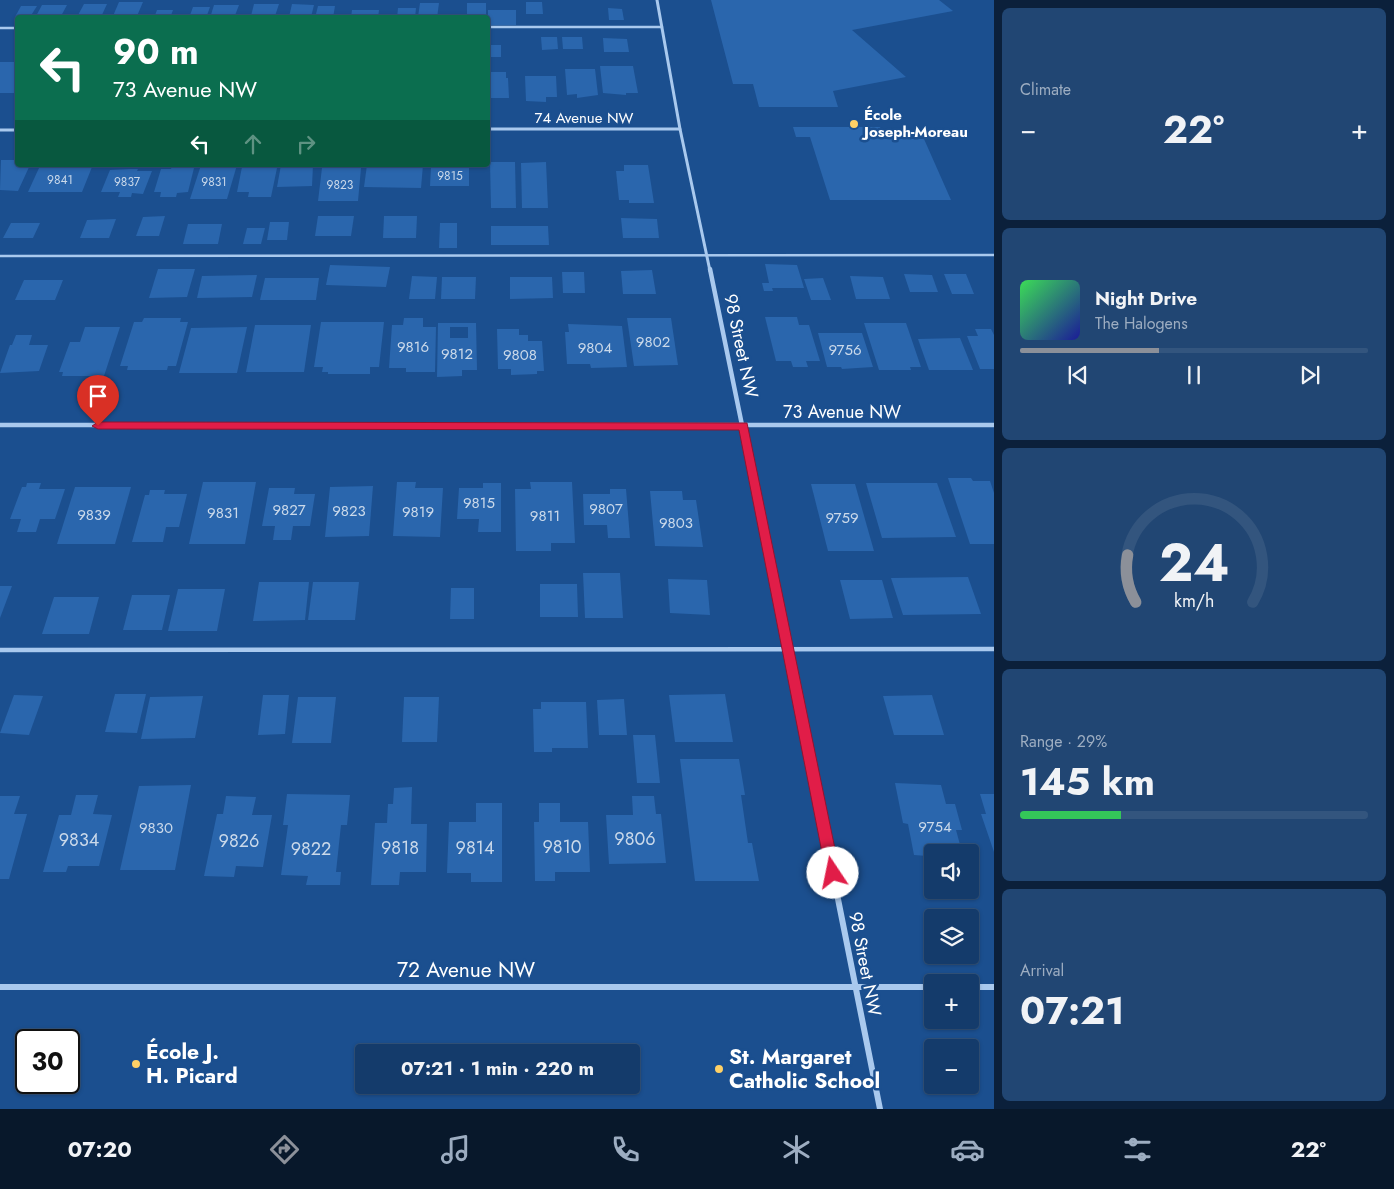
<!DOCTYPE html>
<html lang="en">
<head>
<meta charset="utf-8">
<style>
  :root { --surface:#143b6b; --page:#214673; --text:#f1f3f6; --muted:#9dadc1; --line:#33557e; --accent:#8c9099 }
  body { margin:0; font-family:Jost,sans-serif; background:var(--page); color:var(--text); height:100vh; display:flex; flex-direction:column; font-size:19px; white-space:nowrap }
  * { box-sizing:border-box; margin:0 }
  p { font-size:16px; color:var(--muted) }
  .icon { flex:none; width:28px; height:28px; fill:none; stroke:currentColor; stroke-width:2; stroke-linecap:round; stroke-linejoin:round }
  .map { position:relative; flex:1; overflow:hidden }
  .details { display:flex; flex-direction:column; gap:8px; padding:8px; background:#0b203b; width:400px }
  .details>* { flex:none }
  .banner { position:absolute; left:15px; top:15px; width:475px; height:152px; border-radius:5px; box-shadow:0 1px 4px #0004,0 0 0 1px var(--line); background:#0b6e4f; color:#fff; overflow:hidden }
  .tools { position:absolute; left:924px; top:844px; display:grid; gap:10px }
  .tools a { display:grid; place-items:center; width:55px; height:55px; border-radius:5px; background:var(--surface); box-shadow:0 1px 4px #0004,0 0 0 1px var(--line); font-size:25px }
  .speed { position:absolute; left:15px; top:1029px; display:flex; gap:10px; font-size:25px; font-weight:700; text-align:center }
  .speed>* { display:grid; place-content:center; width:65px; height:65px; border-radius:50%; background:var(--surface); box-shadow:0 1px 4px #0004,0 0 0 1px var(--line); line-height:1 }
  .speed .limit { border:2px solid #111; border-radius:8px; background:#fff; color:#111 }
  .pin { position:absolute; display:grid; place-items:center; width:42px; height:42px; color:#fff; margin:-51px -21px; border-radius:50% 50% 50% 0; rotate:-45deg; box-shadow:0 0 5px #0007 }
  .pin .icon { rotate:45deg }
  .me { position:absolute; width:55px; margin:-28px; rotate:349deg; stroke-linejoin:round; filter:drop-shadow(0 0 4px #0008) }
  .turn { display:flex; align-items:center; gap:18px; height:105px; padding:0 15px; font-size:22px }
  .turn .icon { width:65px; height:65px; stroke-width:2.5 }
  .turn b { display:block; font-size:35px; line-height:42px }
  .lanes { display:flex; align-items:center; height:48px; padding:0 15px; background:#0003; justify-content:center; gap:25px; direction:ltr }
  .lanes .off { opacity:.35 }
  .big { font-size:38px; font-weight:700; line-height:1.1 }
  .details .tile { flex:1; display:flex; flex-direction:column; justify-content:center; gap:8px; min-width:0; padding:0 18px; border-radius:8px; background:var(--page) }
  .details .dial { align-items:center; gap:0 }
  .dial svg { height:130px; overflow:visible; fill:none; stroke:var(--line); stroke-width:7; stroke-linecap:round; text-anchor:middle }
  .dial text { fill:var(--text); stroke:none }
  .song { display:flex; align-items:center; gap:15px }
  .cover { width:60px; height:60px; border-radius:8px; background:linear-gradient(135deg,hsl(130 70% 55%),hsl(240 70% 35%)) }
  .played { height:5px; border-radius:2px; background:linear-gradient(90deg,var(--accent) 40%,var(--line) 40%) }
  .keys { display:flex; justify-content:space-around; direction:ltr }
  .heat { display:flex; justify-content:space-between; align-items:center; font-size:28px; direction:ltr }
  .charge { height:8px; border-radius:4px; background:linear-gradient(90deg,#34c759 29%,var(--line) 0) }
  .trip { position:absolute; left:355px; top:1044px; width:285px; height:50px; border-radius:5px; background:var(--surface); box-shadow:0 1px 4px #0004,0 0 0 1px var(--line); font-weight:700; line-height:50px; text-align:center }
  .tab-bar { display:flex; height:80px; justify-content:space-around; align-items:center; background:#08182b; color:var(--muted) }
  .tab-bar .icon { width:35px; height:35px }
  .tab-bar .on { color:var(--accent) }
  .tab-bar b { font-size:22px; color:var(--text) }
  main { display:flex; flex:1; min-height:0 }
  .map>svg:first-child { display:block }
  .building { fill:#2a66ad; fill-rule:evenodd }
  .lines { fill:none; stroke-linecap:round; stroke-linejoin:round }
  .service-far1 { stroke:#a9c9ee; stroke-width:2.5 }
  .service { stroke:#a9c9ee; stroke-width:4.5 }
  .minor-far2 { stroke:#a9c9ee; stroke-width:3 }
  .minor-far1 { stroke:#a9c9ee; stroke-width:4.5 }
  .minor { stroke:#a9c9ee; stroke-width:6 }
  .route { fill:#e11d48; stroke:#92132f }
  .poi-dot { fill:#ffd166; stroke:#1b4f8f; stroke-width:2 }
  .labels { text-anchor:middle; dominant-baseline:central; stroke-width:5; stroke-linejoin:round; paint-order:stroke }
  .far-number-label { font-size:12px; fill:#cad9ea }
  .far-poi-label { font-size:15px; font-weight:bold; fill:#fff; stroke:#1b4f8f; text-anchor:start }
  .far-street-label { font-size:15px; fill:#fff; stroke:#1b4f8f }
  .number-label { font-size:15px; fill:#cad9ea }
  .street-label { font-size:18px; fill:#fff; stroke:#1b4f8f }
  .near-number-label { font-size:18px; fill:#cad9ea }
  .near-street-label { font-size:21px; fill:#fff; stroke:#1b4f8f }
  .near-poi-label { font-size:21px; font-weight:bold; fill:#fff; stroke:#1b4f8f; text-anchor:start }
</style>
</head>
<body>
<main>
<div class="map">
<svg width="994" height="1109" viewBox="0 0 994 1109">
  <rect width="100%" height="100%" fill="#1b4f8f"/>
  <g class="building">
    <path d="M711 0H939L953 11 852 30 906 77 833 91 838 107H759L753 84H733Z"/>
    <path d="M119 2H143L137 16H113Z"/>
    <path d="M526 2H542L543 14H526Z"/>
    <path d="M420 3H439L437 18 418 17Z"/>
    <rect x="467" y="3" width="19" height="14"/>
    <path d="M84 4H107L101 17H77Z"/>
    <path d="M254 4H279L275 16H251Z"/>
    <path d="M292 4 314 5 311 17H289Z"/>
    <path d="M42 5H67L60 18H35Z"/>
    <path d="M214 5H239L234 18H210Z"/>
    <path d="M21 6H37L30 17H15Z"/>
    <path d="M318 6H335L333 18H315Z"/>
    <path d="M193 7H210L206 18H189Z"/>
    <path d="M398 8H416L415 18H397Z"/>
    <path d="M608 8 622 9 624 20H609Z"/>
    <path d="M157 10H173L170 18H154Z"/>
    <path d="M352 10H379L378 18H351Z"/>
    <rect x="488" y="10" width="28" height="15"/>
    <path d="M541 37H557L558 49 542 50Z"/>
    <path d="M562 37H582L583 49H563Z"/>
    <path d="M603 38 627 39 629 52H604Z"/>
    <rect x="488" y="45" width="13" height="12"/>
    <rect x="0" y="62" width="18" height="31"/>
    <path d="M600 66H633L638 93H626V95L603 93Z"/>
    <path d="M565 69H595L598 95 577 98V94L567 95Z"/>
    <path d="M488 72H506V78H508L509 98H488Z"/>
    <path d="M525 76H556L557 97H546V102L526 101Z"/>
    <path d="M793 127H880L885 139H924L951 200H830L810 137H796Z"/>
    <path d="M1 160H18V165H30L18 191 0 190Z"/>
    <path d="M490 162H515L516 208H491Z"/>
    <path d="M546 162 548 208H522L521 163Z"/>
    <path d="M184 165V168H194L188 192 177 193 176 197H160L161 192H154L161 169H171L172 166Z"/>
    <path d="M201 165H237L227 199H190Z"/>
    <path d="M245 165H274V168H277L271 197H248L249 192H237L242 167Z"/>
    <path d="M281 165H313L312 186 277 187Z"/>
    <path d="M367 165H423L421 188 364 187Z"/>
    <path d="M624 165H648L654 203H629V200H619L616 171H624Z"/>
    <path d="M56 166 92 167 82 192H28L39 168Z"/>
    <path d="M431 167H469V186H430Z"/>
    <path d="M322 168H361L358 201H318Z"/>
    <path d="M130 169H138L137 171H152L143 194 132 193 131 197H118L120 192H101L110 170Z"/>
    <path d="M165 216 159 236H136L143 217Z"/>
    <path d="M318 216H354L351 236H315Z"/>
    <path d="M384 216H417L416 238H383Z"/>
    <path d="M621 218 657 219 659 238H623Z"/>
    <path d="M116 219 109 238H80L87 220Z"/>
    <path d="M270 222H289L287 240H267Z"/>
    <path d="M11 223H40L33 238H3Z"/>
    <path d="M440 223H457V248H439Z"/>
    <path d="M188 224H222L218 244H183Z"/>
    <path d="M491 226H548L549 245H491Z"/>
    <path d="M247 228H265L261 244H243Z"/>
    <path d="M765 264 797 265 804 288H772L773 291H764L762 283H769Z"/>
    <path d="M330 265 390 267 386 287 326 285Z"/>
    <path d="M158 269H195L187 297 149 298Z"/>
    <path d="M652 270 656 294H623L621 271Z"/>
    <path d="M562 272H584L585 293H563Z"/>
    <path d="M904 274 932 275 938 292H910Z"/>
    <path d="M944 274H966L974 294H952Z"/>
    <path d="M257 275 252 297 197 298 202 276Z"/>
    <path d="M412 276 437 277 435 299H409Z"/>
    <path d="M850 276 883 277 890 299H856Z"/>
    <path d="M442 277H476L475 299H441Z"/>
    <path d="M510 277H552L553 298 510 299Z"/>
    <path d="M265 278H319L316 300H260Z"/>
    <path d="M823 278 831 300H811L804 279Z"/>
    <path d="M24 280H63L55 300H15Z"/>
    <path d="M765 317H797L799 325H809L820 361H806L808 367H793L791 361H776Z"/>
    <path d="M144 318H181L180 322H188L176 366H168L167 370H127L128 366H120L134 322H142Z"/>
    <path d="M404 318H423V327H436L435 372H406V368H389L392 325H403Z"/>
    <path d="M627 318H671L678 365 634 366Z"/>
    <path d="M321 322H384L379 367H370V374H328V372H322L323 367H314Z"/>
    <path d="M438 323H476L477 370H462V376L437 377ZM450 327H468V338H450Z"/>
    <path d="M864 323H906L921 367H910L911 370H879Z"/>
    <path d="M568 324 622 326 627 367 591 368 590 364H567L565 332H569Z"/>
    <path d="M255 325H311L304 372H246Z"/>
    <path d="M85 327H120L104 376H62L63 372H59L70 342H80Z"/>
    <path d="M247 327 237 373H179L191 328Z"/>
    <path d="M497 329H519V335H528V341H542L544 371H537V374L511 375V369H498Z"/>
    <path d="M975 329H991L994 335V369H980L967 336H978Z"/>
    <path d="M818 333H862L873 367 842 369 841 367H827Z"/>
    <path d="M16 335H32L29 345H48L39 371 0 373 10 345H12Z"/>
    <path d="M960 338 973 370H929L918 339Z"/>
    <path d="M948 478H971L973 481H990L994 493V544H970Z"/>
    <path d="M203 482H256L245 544H189Z"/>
    <path d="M397 482H416L415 488H443L440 537 393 536Z"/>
    <path d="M530 482H572L575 543H551V551H516L515 489H531Z"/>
    <path d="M27 483H41L39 489H65L55 519H40L36 532H17L21 519H10L22 487H26Z"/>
    <path d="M483 483H501V532H478L479 519H457L459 488H483Z"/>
    <path d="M866 483H937L956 537 882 538Z"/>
    <path d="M811 484H855L874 551H828Z"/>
    <path d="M373 486 369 536 325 537 330 487Z"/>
    <path d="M75 487H131L115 544H57Z"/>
    <path d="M269 488H295L294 494H315L310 526H293L291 540H273L275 526H262Z"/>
    <path d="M610 489H626L630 538H608L607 525H584L583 494H610Z"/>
    <path d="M150 490H165L164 494H187L179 527H166L163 542H132L145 495H149Z"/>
    <path d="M650 491H682L683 500H696L703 547 655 546Z"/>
    <path d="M583 573H620L623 618H585Z"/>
    <path d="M968 577 981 614 903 615 891 578Z"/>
    <path d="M668 579 707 580 710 615 670 613Z"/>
    <path d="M840 580H882L893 618 850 619Z"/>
    <path d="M259 582H309L305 620 253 621Z"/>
    <path d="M313 582H359L355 620H308Z"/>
    <path d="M540 584H577L578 617H540Z"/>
    <path d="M0 586H12L0 618Z"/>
    <path d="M451 588H474V619H450Z"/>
    <path d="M178 589H225L217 631H168Z"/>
    <path d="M132 595H170L162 630H123Z"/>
    <path d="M54 597H99L89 634H42Z"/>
    <path d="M115 694H146L137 733 105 732Z"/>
    <path d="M725 694 733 742H675L669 695Z"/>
    <path d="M14 695 43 696 29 735 0 733Z"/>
    <path d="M263 695H289L285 734 258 735Z"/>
    <path d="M932 695 944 735H894L883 696Z"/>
    <path d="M203 696 195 738 141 739 150 697Z"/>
    <path d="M298 697H336L331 743H292Z"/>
    <path d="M404 697H439L437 742H402Z"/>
    <path d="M624 699 627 735H599L597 700Z"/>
    <path d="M541 702H586L588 748H552V752H534L533 709H541Z"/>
    <path d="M633 735H655L660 783H637Z"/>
    <path d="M680 759H739L745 795H741L748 843H752L759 881H695Z"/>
    <path d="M895 783 941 785 946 804H955L962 830H956L962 852H932V870L931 869 927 856 914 855 908 824 903 823Z"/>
    <path d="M191 785 175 870H120L139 786Z"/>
    <path d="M412 787 411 824H427L426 872H400L399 885H371L375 823H387L388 804H393L394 788Z"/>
    <path d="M287 794 350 795 347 825H341L336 872H341L340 885H306L308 876 281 875 288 825H283Z"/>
    <path d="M980 794H994V852L981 814H986Z"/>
    <path d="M76 795H98L93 814 112 815 99 866H68L66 872H43L59 815H71Z"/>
    <path d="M0 796H20L14 814H27L9 879H0Z"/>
    <path d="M226 796 256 797 252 815H272L263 867 236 866 234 877 204 876 217 814H223Z"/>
    <path d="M632 796H654L656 814H661L666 863 609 864 606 815H633Z"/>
    <path d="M476 803H502V882H471V873H447L449 822H476Z"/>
    <path d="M539 803H560V822H588L590 872H555V881H535L534 822H539Z"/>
  </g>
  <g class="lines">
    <g class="service-far1">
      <path d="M488 27H662"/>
      <path d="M0 28H18"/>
      <path d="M0 256 994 255"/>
    </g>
    <path class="service" d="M0 650 994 649"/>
    <g class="minor-far2">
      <path d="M657 0 680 129 710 271"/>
      <path d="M488 129H680"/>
      <path d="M0 130H18"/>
    </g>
    <g class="minor-far1">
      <path d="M710 269 784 630"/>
      <path d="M0 425H994"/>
    </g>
    <g class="minor">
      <path d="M784 629 880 1109"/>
      <path d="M0 987H932"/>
      <path d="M970 987H994"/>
    </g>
  </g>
  <path class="route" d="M98 422 747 423 840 873 838 878 833 880 828 878 826 873 739 430 98 429 92 426Z"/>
  <g class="poi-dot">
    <circle cx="854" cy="124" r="5"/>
    <circle cx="136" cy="1064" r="5"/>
    <circle cx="719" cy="1069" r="5"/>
  </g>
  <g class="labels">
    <g class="far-number-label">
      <text x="450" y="176">9815</text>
      <text x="60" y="180">9841</text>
      <text x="127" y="182">9837</text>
      <text x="214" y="182">9831</text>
      <text x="340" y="185">9823</text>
    </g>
    <g class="far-poi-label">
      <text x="864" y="115">École<tspan x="864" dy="17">Joseph-Moreau</tspan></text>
    </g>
    <g class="far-street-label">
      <text x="584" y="118">74 Avenue NW</text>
    </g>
    <g class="number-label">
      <text x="653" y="342">9802</text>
      <text x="413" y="347">9816</text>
      <text x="595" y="348">9804</text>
      <text x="845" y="350">9756</text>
      <text x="457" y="354">9812</text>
      <text x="520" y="355">9808</text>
      <text x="479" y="503">9815</text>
      <text x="606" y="509">9807</text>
      <text x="289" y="510">9827</text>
      <text x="349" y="511">9823</text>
      <text x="418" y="512">9819</text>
      <text x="223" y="513">9831</text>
      <text x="94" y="515">9839</text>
      <text x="545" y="516">9811</text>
      <text x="842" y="518">9759</text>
      <text x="676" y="523">9803</text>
      <text x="935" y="827">9754</text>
      <text x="156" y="828">9830</text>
    </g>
    <g class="street-label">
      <text transform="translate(741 346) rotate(78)">98 Street NW</text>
      <text x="842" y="412">73 Avenue NW</text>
      <text transform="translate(865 964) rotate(79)">98 Street NW</text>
    </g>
    <g class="near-number-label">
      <text x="635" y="839">9806</text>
      <text x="79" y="840">9834</text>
      <text x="239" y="841">9826</text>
      <text x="562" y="847">9810</text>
      <text x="400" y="848">9818</text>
      <text x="475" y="848">9814</text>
      <text x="311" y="849">9822</text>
    </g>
    <g class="near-street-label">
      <text x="466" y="970">72 Avenue NW</text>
    </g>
    <g class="near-poi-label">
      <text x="146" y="1052">École J.<tspan x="146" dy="24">H. Picard</tspan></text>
      <text x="729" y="1057">St. Margaret<tspan x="729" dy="24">Catholic School</tspan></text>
    </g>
  </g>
</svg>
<div class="tools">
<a><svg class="icon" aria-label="sound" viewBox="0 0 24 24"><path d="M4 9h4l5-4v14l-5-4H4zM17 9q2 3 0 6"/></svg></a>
<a><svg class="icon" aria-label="layers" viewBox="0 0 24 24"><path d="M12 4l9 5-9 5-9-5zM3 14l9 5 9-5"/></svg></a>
<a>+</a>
<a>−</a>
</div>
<div class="speed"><div class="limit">30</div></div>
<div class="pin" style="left:98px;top:426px;background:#d93025"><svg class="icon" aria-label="arrive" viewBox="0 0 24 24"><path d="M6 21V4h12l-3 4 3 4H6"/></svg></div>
<svg class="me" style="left:833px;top:873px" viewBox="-20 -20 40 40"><circle r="19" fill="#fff"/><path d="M0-13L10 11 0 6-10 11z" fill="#e11d48"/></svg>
<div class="trip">07:21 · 1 min · 220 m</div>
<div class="banner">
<div class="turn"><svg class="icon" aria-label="left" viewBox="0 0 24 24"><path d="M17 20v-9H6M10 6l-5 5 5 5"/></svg><div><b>90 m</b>73 Avenue NW</div></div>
<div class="lanes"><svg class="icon" aria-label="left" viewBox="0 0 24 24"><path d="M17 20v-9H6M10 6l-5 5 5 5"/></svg><svg class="icon off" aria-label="ahead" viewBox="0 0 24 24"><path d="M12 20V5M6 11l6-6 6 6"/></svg><svg class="icon off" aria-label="right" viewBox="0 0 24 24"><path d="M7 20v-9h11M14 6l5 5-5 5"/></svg></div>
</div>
</div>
<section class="details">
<div class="tile"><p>Climate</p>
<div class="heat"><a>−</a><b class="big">22°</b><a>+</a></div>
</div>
<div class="tile">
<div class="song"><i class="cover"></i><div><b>Night Drive</b><p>The Halogens</p></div></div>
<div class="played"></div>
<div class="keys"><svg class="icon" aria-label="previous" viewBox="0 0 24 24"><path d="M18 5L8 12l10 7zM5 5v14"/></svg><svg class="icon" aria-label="pause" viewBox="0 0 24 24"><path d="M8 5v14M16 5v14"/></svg><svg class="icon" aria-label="next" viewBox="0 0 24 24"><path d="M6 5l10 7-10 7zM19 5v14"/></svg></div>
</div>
<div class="tile dial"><svg viewBox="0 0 100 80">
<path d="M14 69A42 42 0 1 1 86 69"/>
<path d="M14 69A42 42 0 0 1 9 40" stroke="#8c9099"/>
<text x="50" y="56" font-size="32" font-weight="700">24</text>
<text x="50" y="72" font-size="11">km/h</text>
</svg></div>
<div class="tile"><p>Range · 29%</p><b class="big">145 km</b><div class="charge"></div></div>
<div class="tile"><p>Arrival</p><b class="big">07:21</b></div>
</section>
</main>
<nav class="tab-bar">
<b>07:20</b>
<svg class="icon on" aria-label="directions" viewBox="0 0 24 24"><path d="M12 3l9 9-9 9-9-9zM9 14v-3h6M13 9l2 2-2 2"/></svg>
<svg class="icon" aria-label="music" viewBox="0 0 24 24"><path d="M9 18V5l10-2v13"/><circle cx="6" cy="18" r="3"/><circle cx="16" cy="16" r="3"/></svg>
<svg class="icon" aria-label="phone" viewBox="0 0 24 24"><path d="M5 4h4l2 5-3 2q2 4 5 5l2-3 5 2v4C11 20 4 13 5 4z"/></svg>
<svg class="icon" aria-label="climate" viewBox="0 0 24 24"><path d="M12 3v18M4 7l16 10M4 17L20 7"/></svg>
<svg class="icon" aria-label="car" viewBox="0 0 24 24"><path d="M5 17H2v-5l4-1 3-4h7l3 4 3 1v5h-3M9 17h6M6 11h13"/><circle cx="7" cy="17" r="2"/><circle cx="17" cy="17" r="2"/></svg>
<svg class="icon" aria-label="filters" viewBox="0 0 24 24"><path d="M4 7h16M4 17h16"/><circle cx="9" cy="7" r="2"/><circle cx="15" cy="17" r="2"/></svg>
<b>22°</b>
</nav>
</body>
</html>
